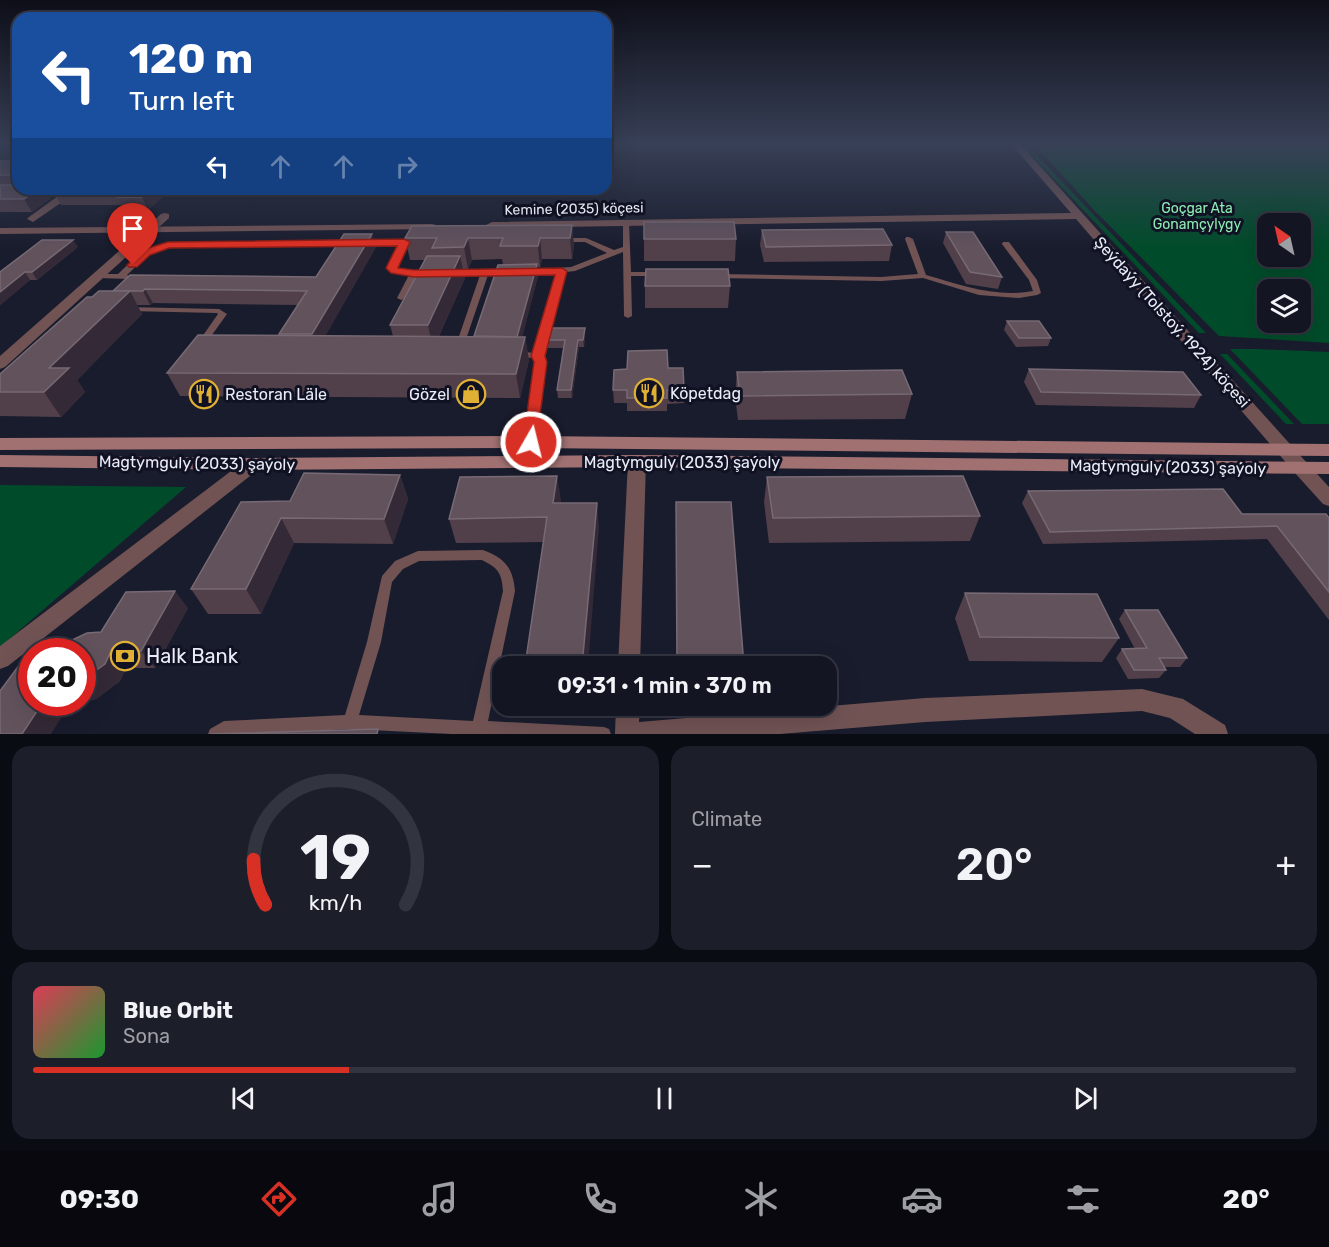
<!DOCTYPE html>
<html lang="en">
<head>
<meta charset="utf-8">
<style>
  :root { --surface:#131522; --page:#1c1e2a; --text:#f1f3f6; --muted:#9d9fa5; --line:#323440; --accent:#d93025 }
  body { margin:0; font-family:Rubik,sans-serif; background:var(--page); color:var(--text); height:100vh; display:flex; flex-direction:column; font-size:22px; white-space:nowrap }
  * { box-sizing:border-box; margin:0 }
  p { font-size:20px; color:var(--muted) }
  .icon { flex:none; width:33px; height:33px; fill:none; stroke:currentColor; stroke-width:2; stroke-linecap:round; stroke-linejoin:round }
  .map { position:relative; height:734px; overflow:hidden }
  .details { display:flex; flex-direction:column; gap:12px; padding:12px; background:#0a0c13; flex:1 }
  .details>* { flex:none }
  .guide { position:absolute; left:12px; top:12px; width:600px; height:183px; border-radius:18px; box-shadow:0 6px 24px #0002,0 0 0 2px var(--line); background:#1a4fa0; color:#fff; overflow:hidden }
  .needle { width:39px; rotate:326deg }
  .controls { position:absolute; left:1257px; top:213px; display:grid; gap:12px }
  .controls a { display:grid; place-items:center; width:54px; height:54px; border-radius:12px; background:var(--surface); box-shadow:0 6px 24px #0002,0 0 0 2px var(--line); font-size:30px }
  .speed { position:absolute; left:18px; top:638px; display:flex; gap:12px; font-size:30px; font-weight:700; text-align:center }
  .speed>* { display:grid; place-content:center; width:78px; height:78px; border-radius:50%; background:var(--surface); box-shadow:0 6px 24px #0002,0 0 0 2px var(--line); line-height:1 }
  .speed .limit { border:9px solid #d22; background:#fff; color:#111 }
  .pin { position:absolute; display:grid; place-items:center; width:51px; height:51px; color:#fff; margin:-62px -26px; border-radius:50% 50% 50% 0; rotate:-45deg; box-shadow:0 0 6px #0007 }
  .pin .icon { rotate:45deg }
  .me { position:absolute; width:66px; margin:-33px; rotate:8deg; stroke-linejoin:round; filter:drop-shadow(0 0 4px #0008) }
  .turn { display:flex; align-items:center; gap:21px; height:126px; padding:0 18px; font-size:27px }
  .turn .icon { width:78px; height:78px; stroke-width:2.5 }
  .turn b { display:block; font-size:42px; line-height:51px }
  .lanes { display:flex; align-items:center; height:57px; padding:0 18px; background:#0003; justify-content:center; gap:30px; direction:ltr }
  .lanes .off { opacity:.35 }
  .big { font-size:45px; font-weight:600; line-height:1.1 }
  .details .tile { flex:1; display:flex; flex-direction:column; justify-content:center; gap:9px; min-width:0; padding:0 21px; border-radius:18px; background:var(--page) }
  .details .dial { align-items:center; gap:0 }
  .dial svg { height:156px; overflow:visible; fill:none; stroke:var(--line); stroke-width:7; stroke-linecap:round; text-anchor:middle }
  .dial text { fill:var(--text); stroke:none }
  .song { display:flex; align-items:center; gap:18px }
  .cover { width:72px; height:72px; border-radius:9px; background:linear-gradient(135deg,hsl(350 70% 55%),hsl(130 70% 35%)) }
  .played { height:6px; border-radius:3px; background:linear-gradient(90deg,var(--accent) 25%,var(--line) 25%) }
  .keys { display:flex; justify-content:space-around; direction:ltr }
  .heat { display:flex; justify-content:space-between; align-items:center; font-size:33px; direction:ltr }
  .details .tiles { flex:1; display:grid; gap:12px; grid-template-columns:1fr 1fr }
  .tile:last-child { grid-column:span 2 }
  .trip { position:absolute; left:492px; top:656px; width:345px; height:60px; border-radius:18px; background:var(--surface); box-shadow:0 6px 24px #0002,0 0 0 2px var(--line); font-weight:600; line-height:60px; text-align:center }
  .tabs { display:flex; height:96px; justify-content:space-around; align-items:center; background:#08080e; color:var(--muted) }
  .tabs .icon { width:42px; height:42px }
  .tabs .current { color:var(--accent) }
  .tabs b { font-size:27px; color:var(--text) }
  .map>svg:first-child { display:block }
  .green { fill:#004c2a; fill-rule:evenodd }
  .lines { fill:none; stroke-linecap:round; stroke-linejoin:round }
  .service { fill:#715354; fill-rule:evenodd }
  .minor { fill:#715354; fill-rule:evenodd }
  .tertiary { fill:#715354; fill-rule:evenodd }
  .secondary { fill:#a17172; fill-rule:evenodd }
  .wall { fill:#513f49; fill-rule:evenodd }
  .shaded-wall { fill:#342936 }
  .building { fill:#62525c; stroke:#776a74; stroke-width:1.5 }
  .route { fill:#d93025; stroke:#8d1f18; stroke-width:1.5 }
  .labels { text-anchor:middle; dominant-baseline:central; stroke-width:6; stroke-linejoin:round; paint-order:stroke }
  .far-park-label { font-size:14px; fill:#8decb3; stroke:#101223 }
  .far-street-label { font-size:14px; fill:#eaecf8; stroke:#101223 }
  .street-label { font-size:16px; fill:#eaecf8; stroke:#101223 }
  .poi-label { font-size:16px; fill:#eaecf8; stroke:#101223; text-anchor:start }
  .near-poi-label { font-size:20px; fill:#eaecf8; stroke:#101223; text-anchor:start }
</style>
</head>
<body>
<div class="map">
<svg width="1329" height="734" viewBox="0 0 1329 734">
  <rect width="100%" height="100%" fill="#191c2d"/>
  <g class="green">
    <path d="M1035 145H1329V343L1219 336 1093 209ZM1268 224H1300V256H1268ZM1268 290H1300V322H1268Z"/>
    <path d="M1025 148H1030L1206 333H1199Z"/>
    <path d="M1256 349 1329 352V424H1302L1230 349Z"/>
    <path d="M1220 354H1227L1294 424H1286Z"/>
    <path d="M0 485 186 487 0 647Z"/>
  </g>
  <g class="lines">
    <g class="service">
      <path d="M626 221 629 223 631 272H657L661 274 657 276H631L632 316 628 318 624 316 623 252 575 271 566 272 542 356 544 362 536 442 535 445H527L526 442 536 362 534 358 517 357 513 354 517 351 534 353 558 272 526 274 522 272 526 270 571 267 607 253 585 242H558V238H586L614 250 623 247V223Z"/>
      <path d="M906 237H909L913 239 926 275C961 285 996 298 1033 291L1029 280 1002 244 1003 242H1009L1037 280 1041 293 1037 295 1019 298 979 295 923 278 881 281 719 278 715 276 719 274 881 277 918 274 905 239Z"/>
      <path d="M404 240H419L423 242 419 244H406L396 267C408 272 423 268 433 273L429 275 417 276 405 298 401 300 397 298 409 275 393 272 388 268 399 244 363 245 359 243 363 241Z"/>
      <path d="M350 241H353V245L169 247 149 254 127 275 130 277 129 279 98 278 94 276 98 274H118L143 250 168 243Z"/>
      <path d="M448 271H507L511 273 507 275H488L463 348 459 351 455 348 480 275H451L447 273Z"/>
      <path d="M125 307 219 309 227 314 204 346 201 347 197 344 218 314 217 313 128 311 124 309Z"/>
      <path d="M483 550C505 558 513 568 515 591L488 721 604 727 609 729 611 734H452L350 729 249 734H208L210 729 224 721 345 715 367 642 382 576 395 561 418 551ZM482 560C498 568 502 573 503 591L473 721 359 715 381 642 392 582 403 569 419 561Z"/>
    </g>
    <g class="minor">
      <path d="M81 189 33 222 27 219 29 217 58 196H0V190Z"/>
      <path d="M165 213 169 214V218L5 367 0 369V356L161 214Z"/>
      <path d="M637 455 643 457 646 461 640 666H618L628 461 631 457Z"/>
      <path d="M1301 462 1307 463 1329 487V506L1323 504 1295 473 1292 468 1295 463Z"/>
      <path d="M1142 689 1183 699 1225 725 1228 734H1195L1170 718 1142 711 925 722 780 734H615L616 705H640L639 722 925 698Z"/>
    </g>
    <g class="tertiary">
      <path d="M1012 145H1021L1307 463 1310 468 1307 473 1301 474 1295 473 1076 219 492 228 486 225 492 222 1071 213Z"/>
      <path d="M432 224 436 225V229L0 234V228Z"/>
      <path d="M253 458 259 459 262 464 259 469 8 666 0 669V646L247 459Z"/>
    </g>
    <g class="secondary">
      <path d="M531 436 1329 444V456L531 448 0 450V438Z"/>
      <path d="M0 455 253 458 637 455 1329 462V474L637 467 253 470 0 467Z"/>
    </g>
  </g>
  <g class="wall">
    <path d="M0 161H18V189L51 198 32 212H0Z"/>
    <path d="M172 189 148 210H125L122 205H61L54 192Z"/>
    <path d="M572 225 574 246 572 259H542L540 267H537L538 276 522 337H525L529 360 520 398 180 396 167 373 279 335V334L298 305 153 303 150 305H137L142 314 77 380 85 392 61 417 0 416V374L113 291 316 277 376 247 325 336H393L390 325 425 260H410L405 238ZM502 259 503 265 474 336H439L465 278 463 269H468L472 260Z"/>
    <path d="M762 230 892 245 889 261 764 262 760 245Z"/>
    <path d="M946 232 1002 277 998 289 966 284 943 243Z"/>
    <path d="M644 239H736L735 261H644Z"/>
    <path d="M78 247 37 280H30L0 305V272Z"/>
    <path d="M645 286H730L728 308H645Z"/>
    <path d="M1007 321 1051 338 1048 346 1016 347 1004 330Z"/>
    <path d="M585 335 584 347H579L572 398H558L557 390 563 348H547L546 340Z"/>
    <path d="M668 368 684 390V403L667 404V411H627V403H614L613 390Z"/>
    <path d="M1029 369 1201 395 1194 408 1036 405 1024 382Z"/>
    <path d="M737 372 912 394 905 419 738 420 735 396Z"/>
    <path d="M400 475 408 499 393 544 294 543 261 614H208L191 589 290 501Z"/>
    <path d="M767 477 980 516 970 541 769 543 764 502Z"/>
    <path d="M1028 491 1242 514 1329 518V620L1267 539 1043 544 1022 503Z"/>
    <path d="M561 500 560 503 599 528 544 542 456 543 449 519Z"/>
    <path d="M965 593 1119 638 1102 662 969 661 955 618Z"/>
    <path d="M188 608 155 668H126L120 681 96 699 78 703 71 702H82L101 632Z"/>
    <path d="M1125 610 1187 658 1180 667H1164L1166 670 1159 678 1128 679 1116 658 1122 649H1135L1119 619Z"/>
    <path d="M525 705H584V711H527Z"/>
    <path d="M676 705H744L743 711 676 714Z"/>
  </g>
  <g class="shaded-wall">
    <path d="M39 189H46L51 198 32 212 24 199Z"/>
    <path d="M151 189H172L148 210 142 197Z"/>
    <path d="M572 225 574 246 572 259 570 238Z"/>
    <path d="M372 234 376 247 318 349 312 334Z"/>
    <path d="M468 238 472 260 468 269 464 247Z"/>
    <path d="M540 238 542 259 540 267 538 246Z"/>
    <path d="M73 240 78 247 37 280 32 272Z"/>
    <path d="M460 256 465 278 433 349 428 325Z"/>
    <path d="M537 264 538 276 519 350 517 337Z"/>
    <path d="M25 272 30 280 0 305V292Z"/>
    <path d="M145 289 153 303 150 305 143 291Z"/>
    <path d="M130 291 142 314 77 380 85 392 61 417 44 392 49 368Z"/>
    <path d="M585 328V335L584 347 583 340Z"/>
    <path d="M525 337 529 360 520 398 516 374Z"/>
    <path d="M578 340 579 347 572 398 571 390Z"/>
    <path d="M400 475 408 499 393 544 384 519Z"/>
    <path d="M557 476 561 500 557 528 553 503Z"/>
    <path d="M597 503 599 528 588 666H582Z"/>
    <path d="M281 518 294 543 261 614 246 589Z"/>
    <path d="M175 591 188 608 155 668 141 651Z"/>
    <path d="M111 651 126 668 120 681 96 699 78 703 77 702H82V680Z"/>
    <path d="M43 702H71L51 734H22Z"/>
  </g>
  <g class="building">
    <rect x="0" y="161" width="18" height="14"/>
    <path d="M0 185H18V189H39L24 199H0Z"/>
    <path d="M59 189H151L142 197H118L125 192H54Z"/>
    <path d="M644 222H734L736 239H644Z"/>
    <path d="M572 225 570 238H540L538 246H500L503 238H468L464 247 432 248 437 238H405L412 226Z"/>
    <path d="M883 229 892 245 766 247 762 230Z"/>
    <path d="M946 232H973L1002 277 970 272Z"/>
    <path d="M344 234H372L312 334H279L307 291 145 289 143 291H113L130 275 316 277Z"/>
    <path d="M42 240H73L32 272H25L0 292V272Z"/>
    <path d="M427 256H460L428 325H390Z"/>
    <path d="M537 264 517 337 474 336 498 265Z"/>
    <path d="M646 269H728L730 286H645Z"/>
    <path d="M99 291H130L49 368H69L44 392H0V374L87 297H92Z"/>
    <path d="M1007 321H1039L1051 338H1019Z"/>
    <path d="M549 328H585L583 340H578L571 390H557L565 340H546Z"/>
    <path d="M198 335 525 337 516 374 167 373Z"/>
    <path d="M667 350 668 368H683L684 390H667V398H627V390H613L614 370 627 369 628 351Z"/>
    <path d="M1029 369 1183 372 1201 395 1041 392Z"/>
    <path d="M902 370 912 394 740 396 737 372Z"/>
    <path d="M304 473 400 475 384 519 281 518 246 589H191L241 502 290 501Z"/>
    <path d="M557 476 553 503H597L582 666H525L547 517 449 519 460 477Z"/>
    <path d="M963 476 980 516 773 518 767 477Z"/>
    <path d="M1223 489 1242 514H1326L1329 518V592L1277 526 1050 532 1028 491Z"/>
    <path d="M676 502H731L744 666H677Z"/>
    <path d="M175 591 141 651H111L105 664 82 680V651H56L66 643 87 633 101 632 126 592Z"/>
    <path d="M965 593 1097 594 1119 638 980 637Z"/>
    <path d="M1125 610H1158L1187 658H1159L1166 670H1134L1122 649 1147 648Z"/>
    <path d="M20 664H32V702H43L22 734H0V691Z"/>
    <path d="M378 729 377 734H210Z"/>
  </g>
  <linearGradient id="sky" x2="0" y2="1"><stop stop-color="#0e0f19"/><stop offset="0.58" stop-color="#384057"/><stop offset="1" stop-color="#384057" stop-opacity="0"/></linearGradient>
  <rect width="1329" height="248" fill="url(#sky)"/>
  <path class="route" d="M404 239 410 242 398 268 414 270 562 268 567 271 545 356 547 362 536 446H526L523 442 534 362 531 356 555 275 414 277 391 273 386 268 397 246 169 248 150 255 137 267H129L127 265 142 250 168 242Z"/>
  <defs>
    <g id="restaurant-ring" transform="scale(1.5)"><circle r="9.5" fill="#101223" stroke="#dfb034" stroke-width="1.5"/><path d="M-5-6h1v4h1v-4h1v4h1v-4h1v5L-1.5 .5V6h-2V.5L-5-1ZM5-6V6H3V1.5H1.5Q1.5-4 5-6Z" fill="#dfb034"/></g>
    <g id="shop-ring" transform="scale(1.5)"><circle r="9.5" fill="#101223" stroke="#dfb034" stroke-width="1.5"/><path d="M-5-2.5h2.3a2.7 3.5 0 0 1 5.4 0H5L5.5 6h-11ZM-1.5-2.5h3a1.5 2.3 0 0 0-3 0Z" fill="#dfb034"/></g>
    <g id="bank-ring" transform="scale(1.5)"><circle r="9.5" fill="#101223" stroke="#dfb034" stroke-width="1.5"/><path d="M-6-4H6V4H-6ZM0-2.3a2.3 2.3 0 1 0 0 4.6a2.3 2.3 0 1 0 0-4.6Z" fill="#dfb034"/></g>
  </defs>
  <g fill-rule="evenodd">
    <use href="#restaurant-ring" x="649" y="393"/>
    <use href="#restaurant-ring" x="204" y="394"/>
    <use href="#shop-ring" x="471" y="394"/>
    <use href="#bank-ring" x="125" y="656"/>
  </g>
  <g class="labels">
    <g class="far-park-label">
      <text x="1197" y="208">Goçgar Ata<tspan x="1197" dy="16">Gonamçylygy</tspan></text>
    </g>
    <g class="far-street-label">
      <text transform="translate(574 209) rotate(-1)">Kemine (2035) köçesi</text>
    </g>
    <g class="street-label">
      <text transform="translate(1172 322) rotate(48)">Şeýdaýy (Tolstoý, 1924) köçesi</text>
      <text x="682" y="462">Magtymguly (2033) şaýoly</text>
      <text transform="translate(197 463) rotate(1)">Magtymguly (2033) şaýoly</text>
      <text transform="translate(1168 467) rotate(1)">Magtymguly (2033) şaýoly</text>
    </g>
    <g class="poi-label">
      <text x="670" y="393">Köpetdag</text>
      <text x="225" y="394">Restoran Läle</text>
      <text x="450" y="394" text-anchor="end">Gözel</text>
    </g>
    <g class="near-poi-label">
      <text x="146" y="656">Halk Bank</text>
    </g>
  </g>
</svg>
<div class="controls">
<a><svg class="needle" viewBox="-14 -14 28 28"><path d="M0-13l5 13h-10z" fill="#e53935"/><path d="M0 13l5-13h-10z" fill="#9d9fa5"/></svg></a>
<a><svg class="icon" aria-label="layers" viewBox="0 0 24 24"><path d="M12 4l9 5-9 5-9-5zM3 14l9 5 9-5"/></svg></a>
</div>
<div class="speed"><div class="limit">20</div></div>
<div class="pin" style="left:133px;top:265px;background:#d93025"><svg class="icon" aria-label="arrive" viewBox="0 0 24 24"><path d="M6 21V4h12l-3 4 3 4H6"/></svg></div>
<svg class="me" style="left:531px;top:442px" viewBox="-20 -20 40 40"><circle r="17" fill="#d93025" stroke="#fff" stroke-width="3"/><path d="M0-11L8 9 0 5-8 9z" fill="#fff"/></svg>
<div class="trip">09:31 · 1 min · 370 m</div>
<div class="guide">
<div class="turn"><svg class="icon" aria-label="left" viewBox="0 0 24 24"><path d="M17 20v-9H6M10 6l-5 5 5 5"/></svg><div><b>120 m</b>Turn left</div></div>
<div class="lanes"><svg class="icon" aria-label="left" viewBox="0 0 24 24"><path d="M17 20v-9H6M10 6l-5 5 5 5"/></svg><svg class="icon off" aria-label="ahead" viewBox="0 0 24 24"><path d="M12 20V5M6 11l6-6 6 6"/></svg><svg class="icon off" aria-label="ahead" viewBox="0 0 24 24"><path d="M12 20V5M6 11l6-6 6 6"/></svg><svg class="icon off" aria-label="right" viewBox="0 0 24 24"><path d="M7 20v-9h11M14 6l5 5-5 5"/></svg></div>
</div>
</div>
<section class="details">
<div class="tiles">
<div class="tile dial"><svg viewBox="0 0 100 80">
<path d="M14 69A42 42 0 1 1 86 69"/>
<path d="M14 69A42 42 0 0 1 8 46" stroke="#d93025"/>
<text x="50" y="56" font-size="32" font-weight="700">19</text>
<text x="50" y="72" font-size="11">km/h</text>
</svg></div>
<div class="tile"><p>Climate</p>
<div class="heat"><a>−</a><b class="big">20°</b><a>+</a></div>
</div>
<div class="tile">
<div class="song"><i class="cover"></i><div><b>Blue Orbit</b><p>Sona</p></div></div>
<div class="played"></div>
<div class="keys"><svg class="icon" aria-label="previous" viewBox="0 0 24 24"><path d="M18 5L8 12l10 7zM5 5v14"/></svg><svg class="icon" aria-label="pause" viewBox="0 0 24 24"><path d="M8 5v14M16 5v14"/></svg><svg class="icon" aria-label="next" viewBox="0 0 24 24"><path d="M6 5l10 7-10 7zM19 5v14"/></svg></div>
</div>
</div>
</section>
<nav class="tabs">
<b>09:30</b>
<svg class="icon current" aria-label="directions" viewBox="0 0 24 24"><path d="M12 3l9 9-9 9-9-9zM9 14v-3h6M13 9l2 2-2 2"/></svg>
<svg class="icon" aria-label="music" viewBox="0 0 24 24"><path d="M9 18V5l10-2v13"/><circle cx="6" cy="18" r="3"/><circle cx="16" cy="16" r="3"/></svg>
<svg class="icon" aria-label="phone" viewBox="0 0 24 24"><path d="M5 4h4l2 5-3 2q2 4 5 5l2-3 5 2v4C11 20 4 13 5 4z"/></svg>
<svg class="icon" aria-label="climate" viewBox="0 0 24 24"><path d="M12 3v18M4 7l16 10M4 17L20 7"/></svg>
<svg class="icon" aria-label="car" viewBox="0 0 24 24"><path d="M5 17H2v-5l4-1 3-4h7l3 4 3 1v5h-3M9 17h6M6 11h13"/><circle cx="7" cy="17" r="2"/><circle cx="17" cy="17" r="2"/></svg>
<svg class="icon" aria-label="filters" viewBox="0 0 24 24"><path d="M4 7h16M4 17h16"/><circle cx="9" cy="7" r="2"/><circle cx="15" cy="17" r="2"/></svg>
<b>20°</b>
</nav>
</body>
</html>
